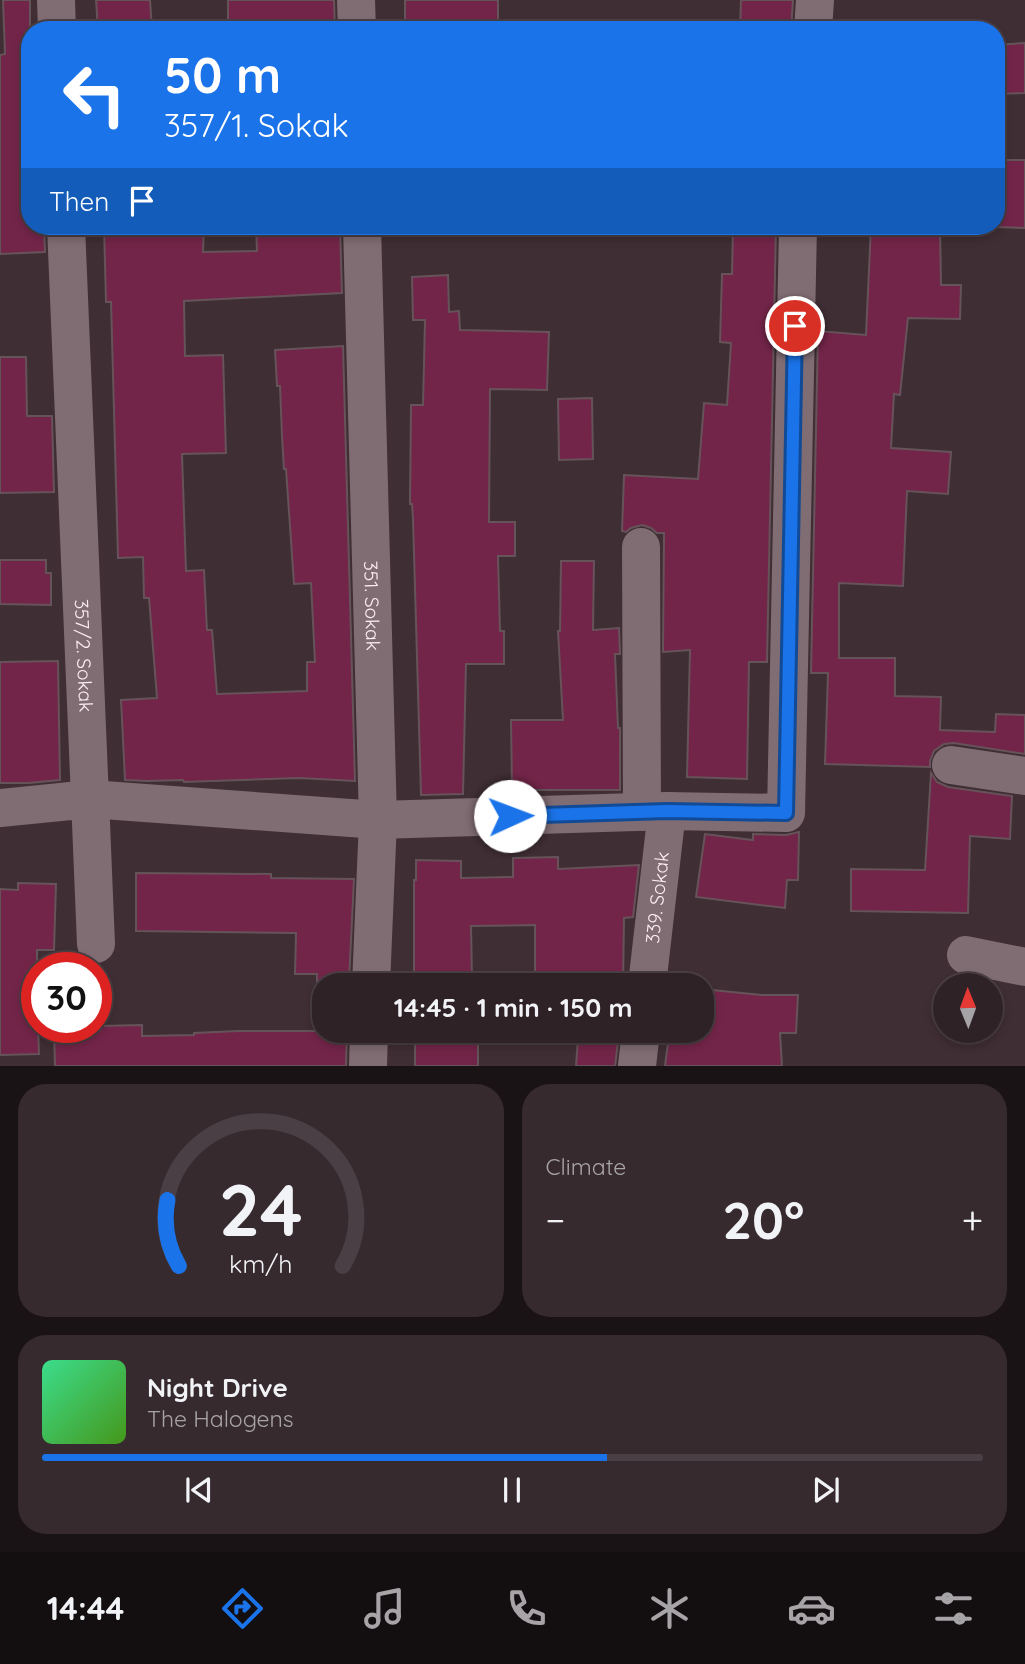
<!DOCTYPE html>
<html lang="en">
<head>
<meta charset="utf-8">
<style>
  :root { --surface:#2f2227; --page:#372a2f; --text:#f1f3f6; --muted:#a7a4a7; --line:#4a3f44; --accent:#1a73e8 }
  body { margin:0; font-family:Quicksand,sans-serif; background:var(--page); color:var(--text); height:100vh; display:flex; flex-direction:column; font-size:26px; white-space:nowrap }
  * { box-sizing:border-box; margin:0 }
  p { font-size:23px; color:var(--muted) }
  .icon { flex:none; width:38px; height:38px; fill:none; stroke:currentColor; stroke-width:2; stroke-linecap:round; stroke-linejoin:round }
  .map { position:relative; height:1066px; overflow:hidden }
  .sheet { display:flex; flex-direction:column; gap:18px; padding:18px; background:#1a1315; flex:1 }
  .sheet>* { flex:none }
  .top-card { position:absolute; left:21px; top:21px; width:984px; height:214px; border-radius:28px; box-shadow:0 4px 10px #0003,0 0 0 2px var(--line); background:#1a73e8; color:#fff; overflow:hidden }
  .needle { width:46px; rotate:359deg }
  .controls { position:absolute; left:933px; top:973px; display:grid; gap:14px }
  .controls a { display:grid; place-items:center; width:70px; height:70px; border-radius:50%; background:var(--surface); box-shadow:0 4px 10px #0003,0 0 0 2px var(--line); font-size:35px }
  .speed { position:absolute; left:21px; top:952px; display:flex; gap:14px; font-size:35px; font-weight:700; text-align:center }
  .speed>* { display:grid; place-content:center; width:91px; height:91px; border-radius:50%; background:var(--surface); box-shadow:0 4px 10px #0003,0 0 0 2px var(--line); line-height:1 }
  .speed .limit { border:10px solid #d22; background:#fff; color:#111 }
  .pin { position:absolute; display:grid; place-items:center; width:60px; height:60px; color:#fff; margin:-30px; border:4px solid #fff; border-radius:50%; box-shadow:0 2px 7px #0007 }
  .me { position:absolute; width:77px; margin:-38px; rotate:88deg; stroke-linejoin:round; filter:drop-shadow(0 0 5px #0008) }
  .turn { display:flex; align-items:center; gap:24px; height:147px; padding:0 28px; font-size:32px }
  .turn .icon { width:91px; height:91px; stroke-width:2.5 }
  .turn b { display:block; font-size:49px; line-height:60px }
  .then { display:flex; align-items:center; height:66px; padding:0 28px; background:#0003; gap:14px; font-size:26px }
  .big { font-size:52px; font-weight:700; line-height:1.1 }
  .sheet .widget { flex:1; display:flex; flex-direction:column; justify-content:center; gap:10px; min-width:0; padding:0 24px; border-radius:28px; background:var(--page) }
  .sheet .dial { align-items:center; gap:0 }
  .dial svg { height:182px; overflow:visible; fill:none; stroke:var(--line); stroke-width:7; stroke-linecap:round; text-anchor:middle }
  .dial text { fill:var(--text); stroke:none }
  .song { display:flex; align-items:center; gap:21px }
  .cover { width:84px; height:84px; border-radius:10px; background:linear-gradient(135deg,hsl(150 70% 55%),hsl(100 70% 35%)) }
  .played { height:7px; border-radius:4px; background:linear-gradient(90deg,var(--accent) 60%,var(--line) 60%) }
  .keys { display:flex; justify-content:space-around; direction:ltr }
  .heat { display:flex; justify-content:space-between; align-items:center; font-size:38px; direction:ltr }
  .sheet .tiles { flex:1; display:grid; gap:18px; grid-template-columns:1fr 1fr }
  .widget:last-child { grid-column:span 2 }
  .trip { position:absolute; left:312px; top:973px; width:402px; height:70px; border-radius:28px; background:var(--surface); box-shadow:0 4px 10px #0003,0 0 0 2px var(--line); font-weight:700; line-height:70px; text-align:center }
  .tabs { display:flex; height:112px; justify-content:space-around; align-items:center; background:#130e10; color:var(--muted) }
  .tabs .icon { width:49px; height:49px }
  .tabs .current { color:var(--accent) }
  .tabs b { font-size:32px; color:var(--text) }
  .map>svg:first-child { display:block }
  .building { fill:#732549; stroke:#66535a; stroke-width:2 }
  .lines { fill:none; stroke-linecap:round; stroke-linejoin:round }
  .minor { stroke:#806c73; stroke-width:38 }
  .route-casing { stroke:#114b97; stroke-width:18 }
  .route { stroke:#1a73e8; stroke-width:12 }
  .labels { text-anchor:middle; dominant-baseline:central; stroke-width:7; stroke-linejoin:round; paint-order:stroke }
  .street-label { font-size:19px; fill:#faeef2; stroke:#20181b }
</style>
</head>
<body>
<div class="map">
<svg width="1025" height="1066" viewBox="0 0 1025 1066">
  <rect width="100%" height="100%" fill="#3f2e34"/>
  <g class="building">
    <path d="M3 0H30V226H44L45 252 0 254V55L5 54Z"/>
    <path d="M96 0H150L152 30H98Z"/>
    <path d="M228 0H334L335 30H228Z"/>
    <rect x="405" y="0" width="93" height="30"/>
    <path d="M741 0H793L791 30H740Z"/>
    <path d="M1025 43V93L996 94V45Z"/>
    <path d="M996 160H1025V228L996 227Z"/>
    <path d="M104 226H204L203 252 257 251 256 226H340L342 293 184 301 185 356 223 355 226 453 182 454 186 571 204 570 207 630H212L217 694 307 691V662H315L311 583 294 584 286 469H284L282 437 280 386H277L275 350 343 346 355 781 299 778 184 782 183 780 148 781 125 780 121 700 157 698 149 598H144L143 557 118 558 111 302H106Z"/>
    <path d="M733 226H776L767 662H749L747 779 687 777 690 650 663 652 664 533H657L651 528 642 525 631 528 626 532 622 531 624 475 698 479 704 403 727 405 731 343 720 342 722 274H732Z"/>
    <path d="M871 226H940L941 285H961L960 319 908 318 900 395 894 394 891 448 951 452 948 494 907 491 903 586 839 583V658H895V696L941 697 940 730 995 732 996 714 1025 715V754L954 743 944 744 934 751 930 761V767L825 764 828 673H811L818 331 866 335Z"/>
    <path d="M448 275 449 312 459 311 460 330 549 332 547 390 490 389 489 522H515V556H498L500 631H504V664H466L463 794 421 795 413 520 412 504H410L411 405H423L425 320H413L412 277Z"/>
    <path d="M0 357H26L27 416H52L54 492 0 493Z"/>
    <path d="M592 398 593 459 559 460 558 399Z"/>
    <path d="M0 560H46V573H51V605L0 604Z"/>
    <path d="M561 561H594L593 630 619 628 620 654H615L618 728H620V790H512L511 720H563L558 631H560Z"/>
    <path d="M58 661 60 780 29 783H0V662Z"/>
    <path d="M931 773 937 782 948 787 1012 796 1010 839 970 836 968 913 851 911V869L925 870Z"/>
    <path d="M799 832 798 880H787L785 908 696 897 705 834 753 840V834L786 835Z"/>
    <path d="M558 857V869L639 865 633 917 624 918 623 985H584L585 973 535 972V925L471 926 472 978 414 979V880H416V860L461 861V878L513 877V858Z"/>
    <path d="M136 873 271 874V878L354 879 349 981H317V974H295L296 933 136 931Z"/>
    <path d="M18 883 56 884 54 950H37V1027H38L39 1054 0 1055V889L18 890Z"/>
    <path d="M702 989 762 995H798L796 1033H780L782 1066H665L669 1035H678V1031H702Z"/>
    <path d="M142 1025V1036L194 1035V1033L238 1031H347L346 1066H55L54 1031 100 1030V1026Z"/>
    <path d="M417 1031H478V1066H415V1036H417Z"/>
    <path d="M578 1038 618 1042 615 1066H576Z"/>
  </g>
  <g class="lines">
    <g class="minor">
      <path d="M56 0 57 30"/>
      <path d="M356 0 357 30"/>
      <path d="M813 30 815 0"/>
      <path id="s1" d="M66 226 90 799 378 820 667 811 786 813 798 226"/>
      <path id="s2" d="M362 226 378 820 371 985"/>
      <path d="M641 547 642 812"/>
      <path d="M951 765 1025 776"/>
      <path d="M0 808 90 799 96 944"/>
      <path d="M966 955 1025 967"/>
      <path id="s3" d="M647 985 667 811"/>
      <path d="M368 1066 369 1031"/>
      <path d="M637 1066 641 1031"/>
    </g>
  </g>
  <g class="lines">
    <g class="route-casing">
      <path id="route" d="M510 816 667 811 786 813 795 326"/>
    </g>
    <use href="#route" class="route"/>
  </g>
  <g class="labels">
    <g class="street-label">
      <text stroke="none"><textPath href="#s2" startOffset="380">351. Sokak</textPath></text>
      <text stroke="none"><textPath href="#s1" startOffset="430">357/2. Sokak</textPath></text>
      <text stroke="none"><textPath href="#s3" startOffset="88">339. Sokak</textPath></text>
    </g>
  </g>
</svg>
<div class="controls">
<a><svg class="needle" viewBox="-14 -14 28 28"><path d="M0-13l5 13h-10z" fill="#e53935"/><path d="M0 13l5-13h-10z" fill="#a7a4a7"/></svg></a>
</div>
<div class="speed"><div class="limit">30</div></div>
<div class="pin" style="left:795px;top:326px;background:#d93025"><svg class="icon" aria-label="arrive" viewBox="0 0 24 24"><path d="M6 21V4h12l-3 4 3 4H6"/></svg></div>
<svg class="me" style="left:510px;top:816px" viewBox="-20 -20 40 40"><circle r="19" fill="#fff"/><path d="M0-13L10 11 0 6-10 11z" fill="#1a73e8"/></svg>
<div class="trip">14:45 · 1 min · 150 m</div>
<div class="top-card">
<div class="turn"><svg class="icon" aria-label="left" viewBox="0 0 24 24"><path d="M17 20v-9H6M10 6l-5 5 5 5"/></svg><div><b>50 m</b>357/1. Sokak</div></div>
<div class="then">Then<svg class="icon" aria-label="arrive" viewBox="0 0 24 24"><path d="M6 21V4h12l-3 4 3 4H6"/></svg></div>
</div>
</div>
<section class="sheet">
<div class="tiles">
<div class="widget dial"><svg viewBox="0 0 100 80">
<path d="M14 69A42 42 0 1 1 86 69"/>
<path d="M14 69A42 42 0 0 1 9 40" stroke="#1a73e8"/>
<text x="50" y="56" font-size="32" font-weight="700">24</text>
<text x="50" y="72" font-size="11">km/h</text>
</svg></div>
<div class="widget"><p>Climate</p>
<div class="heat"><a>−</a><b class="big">20°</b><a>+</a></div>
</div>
<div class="widget">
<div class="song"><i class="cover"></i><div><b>Night Drive</b><p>The Halogens</p></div></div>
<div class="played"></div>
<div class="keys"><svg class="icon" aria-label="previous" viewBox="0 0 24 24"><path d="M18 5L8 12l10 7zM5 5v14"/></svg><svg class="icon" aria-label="pause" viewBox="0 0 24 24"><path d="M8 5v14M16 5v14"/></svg><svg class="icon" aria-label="next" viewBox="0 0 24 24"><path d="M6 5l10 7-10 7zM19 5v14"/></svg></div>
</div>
</div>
</section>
<nav class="tabs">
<b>14:44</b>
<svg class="icon current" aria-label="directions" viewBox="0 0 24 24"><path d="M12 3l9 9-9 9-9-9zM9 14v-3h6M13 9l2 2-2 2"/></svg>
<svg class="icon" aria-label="music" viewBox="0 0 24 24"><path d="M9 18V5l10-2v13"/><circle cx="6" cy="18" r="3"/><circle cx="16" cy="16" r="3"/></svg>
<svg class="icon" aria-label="phone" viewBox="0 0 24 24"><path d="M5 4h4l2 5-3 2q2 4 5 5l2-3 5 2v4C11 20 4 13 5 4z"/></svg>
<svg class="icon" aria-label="climate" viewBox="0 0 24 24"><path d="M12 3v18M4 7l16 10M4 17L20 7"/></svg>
<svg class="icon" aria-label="car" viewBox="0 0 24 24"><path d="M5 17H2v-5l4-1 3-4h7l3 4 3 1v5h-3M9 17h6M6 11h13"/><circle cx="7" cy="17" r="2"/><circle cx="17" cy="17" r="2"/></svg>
<svg class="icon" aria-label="filters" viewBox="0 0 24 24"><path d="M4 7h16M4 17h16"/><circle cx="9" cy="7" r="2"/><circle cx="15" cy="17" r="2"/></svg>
</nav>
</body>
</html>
